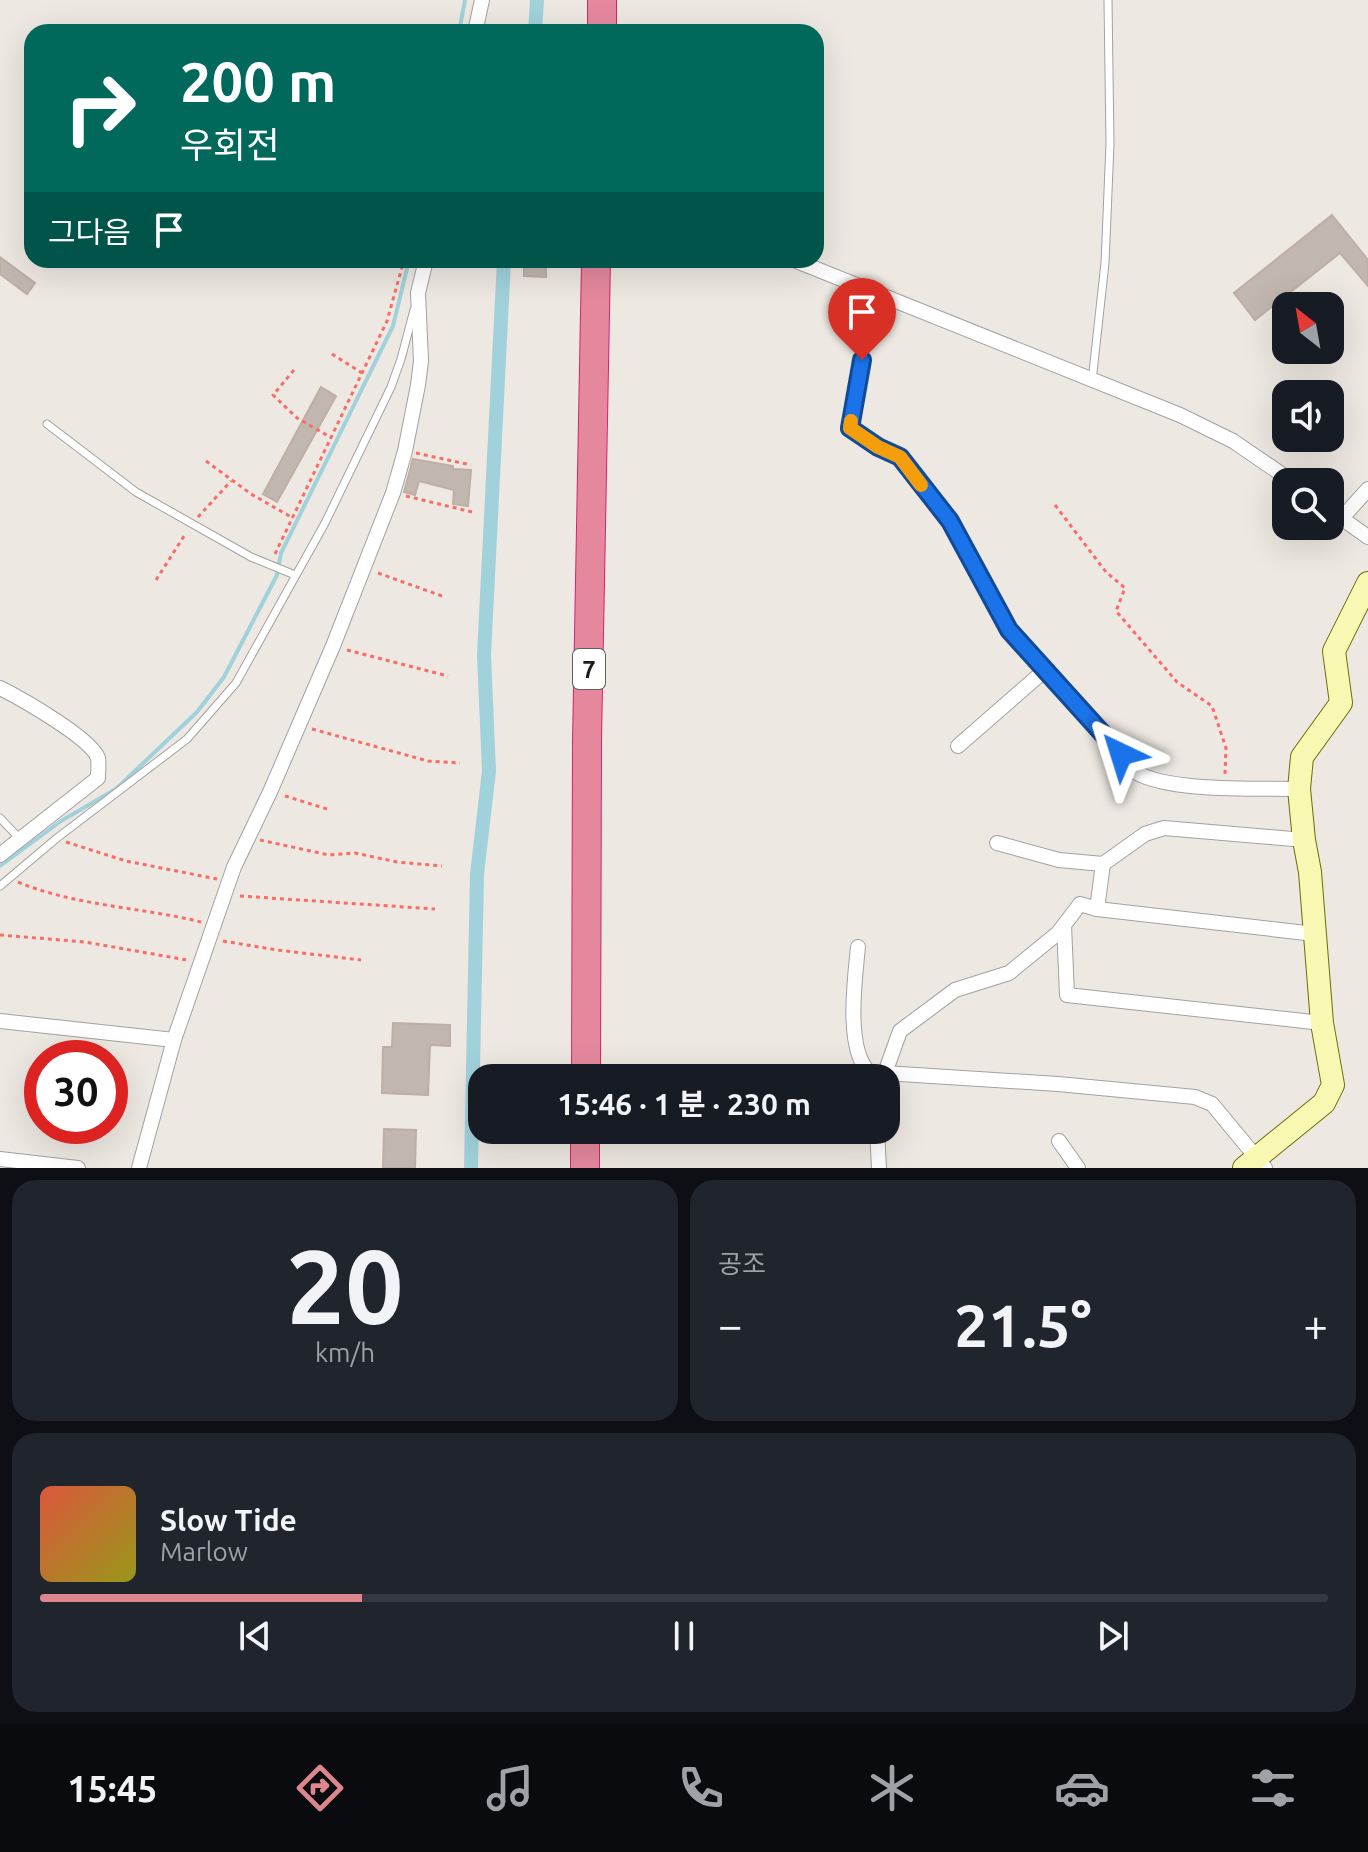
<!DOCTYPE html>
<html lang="ko">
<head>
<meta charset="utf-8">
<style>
  :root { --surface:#171b24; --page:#20242c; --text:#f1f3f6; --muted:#9ea1a6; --line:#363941; --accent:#dd878d }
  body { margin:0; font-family:Ubuntu,"Noto Sans KR",sans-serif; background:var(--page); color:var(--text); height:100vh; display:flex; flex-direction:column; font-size:30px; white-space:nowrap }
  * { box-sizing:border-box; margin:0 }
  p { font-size:26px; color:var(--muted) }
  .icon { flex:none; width:44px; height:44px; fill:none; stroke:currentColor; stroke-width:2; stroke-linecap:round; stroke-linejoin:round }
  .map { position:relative; height:1168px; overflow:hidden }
  .drawer { display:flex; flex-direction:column; gap:12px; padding:12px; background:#0d0f14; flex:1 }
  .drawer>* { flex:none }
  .top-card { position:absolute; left:24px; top:24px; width:800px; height:244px; border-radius:24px; box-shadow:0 8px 32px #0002; background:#00695c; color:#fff; overflow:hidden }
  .needle { width:52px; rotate:329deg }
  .controls { position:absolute; left:1272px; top:292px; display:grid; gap:16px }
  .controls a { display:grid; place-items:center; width:72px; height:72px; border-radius:16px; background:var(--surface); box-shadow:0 8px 32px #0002; font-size:40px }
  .speed { position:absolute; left:24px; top:1040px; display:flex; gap:16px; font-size:40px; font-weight:700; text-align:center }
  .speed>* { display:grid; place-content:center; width:104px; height:104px; border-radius:50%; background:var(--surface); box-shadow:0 8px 32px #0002; line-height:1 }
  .speed .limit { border:12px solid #d22; background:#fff; color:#111 }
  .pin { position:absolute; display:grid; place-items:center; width:68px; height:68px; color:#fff; margin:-82px -34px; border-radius:50% 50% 50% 0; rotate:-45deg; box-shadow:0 0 8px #0007 }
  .pin .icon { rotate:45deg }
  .me { position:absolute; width:88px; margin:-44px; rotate:319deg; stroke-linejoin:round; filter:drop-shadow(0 0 6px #0008) }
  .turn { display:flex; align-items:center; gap:28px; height:168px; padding:0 24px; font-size:36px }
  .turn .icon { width:104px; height:104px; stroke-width:2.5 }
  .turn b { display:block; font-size:56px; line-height:68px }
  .then { display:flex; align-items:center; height:76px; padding:0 24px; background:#0003; gap:16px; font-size:30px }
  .big { font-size:60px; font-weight:700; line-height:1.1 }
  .drawer .tile { flex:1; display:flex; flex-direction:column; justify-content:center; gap:12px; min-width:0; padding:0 28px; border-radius:24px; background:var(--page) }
  .drawer .dial { align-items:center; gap:0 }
  .dial b { font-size:104px; line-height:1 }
  .song { display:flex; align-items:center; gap:24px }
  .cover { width:96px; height:96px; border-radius:12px; background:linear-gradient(135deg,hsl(10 70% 55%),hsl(60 70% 35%)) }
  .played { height:8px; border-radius:4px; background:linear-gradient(90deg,var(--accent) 25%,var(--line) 25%) }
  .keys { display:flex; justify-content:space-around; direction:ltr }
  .heat { display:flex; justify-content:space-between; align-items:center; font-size:44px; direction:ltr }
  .drawer .tiles { flex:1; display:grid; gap:12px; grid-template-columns:1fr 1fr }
  .tile:last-child { grid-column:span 2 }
  .trip { position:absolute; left:468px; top:1064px; width:432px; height:80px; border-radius:24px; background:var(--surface); box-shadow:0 8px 32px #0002; font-weight:700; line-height:80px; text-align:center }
  .dock { display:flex; height:128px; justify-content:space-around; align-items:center; background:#090b0e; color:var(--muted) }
  .dock .icon { width:56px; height:56px }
  .dock .selected { color:var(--accent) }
  .dock b { font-size:36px; color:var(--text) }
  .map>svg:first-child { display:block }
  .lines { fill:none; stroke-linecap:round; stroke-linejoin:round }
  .stream { stroke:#a1d1db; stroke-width:4 }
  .canal { stroke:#a1d1db; stroke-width:14 }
  .building { fill:#c1b7b0; stroke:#beaea4; stroke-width:2 }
  .lane-casing { stroke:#a2a2a2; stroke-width:9 }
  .street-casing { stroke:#a2a2a2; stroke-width:16 }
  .secondary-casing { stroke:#696f06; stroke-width:24 }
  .highway-casing { stroke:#d4256a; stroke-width:30 }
  .path { stroke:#f86e67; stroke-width:3; stroke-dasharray:4 4; stroke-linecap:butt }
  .lane { stroke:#fff; stroke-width:7 }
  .street { stroke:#fff; stroke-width:14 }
  .secondary { stroke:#f8f8b3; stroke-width:22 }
  .highway { stroke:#e5889e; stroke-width:28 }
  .route-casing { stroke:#114b97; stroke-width:20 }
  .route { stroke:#1a73e8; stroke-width:14 }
  .slow { stroke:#f59e0b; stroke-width:14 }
  .labels { text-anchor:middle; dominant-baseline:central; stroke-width:6; stroke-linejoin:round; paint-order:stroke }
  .shield { fill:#fff; stroke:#5f5f5f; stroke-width:2 }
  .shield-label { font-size:24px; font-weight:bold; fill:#1b1b1b }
</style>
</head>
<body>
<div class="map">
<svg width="1368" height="1168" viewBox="0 0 1368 1168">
  <rect width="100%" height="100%" fill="#ede8e1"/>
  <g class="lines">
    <g class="stream">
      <path d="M459 32 465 0"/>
      <path d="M0 866 61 821 116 789 197 712 224 677 277 575 281 553 393 326 409 260"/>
    </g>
    <g class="canal">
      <path d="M535 32 537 0"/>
      <path d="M471 1168 477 874 489 771 484 655 504 260"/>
    </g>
  </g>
  <g class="building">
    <path d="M1332 215 1368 260V286L1340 253 1255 320 1234 293Z"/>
    <path d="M0 257 35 283 27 294 0 274Z"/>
    <path d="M524 260H546V277L524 276Z"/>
    <path d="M321 387 336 396 277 502 263 494Z"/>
    <path d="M413 459 453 466V469L471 470 468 506 453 504 454 490 419 481 415 495 404 492Z"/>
    <path d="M393 1023 450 1025V1046L430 1045 428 1095 382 1093 383 1047H392Z"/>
    <path d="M384 1129 416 1130 415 1168H383Z"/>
  </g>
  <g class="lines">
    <g class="lane-casing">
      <g id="lane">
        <path d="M1092 381 1105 263 1110 144 1108 0"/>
        <path d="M47 424 136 492 251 557 295 575"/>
        <path d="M0 818 21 840"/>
        <path d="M0 886 57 838 187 739 236 683 325 523 391 387 401 359 414 310"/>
      </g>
    </g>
    <g class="street-casing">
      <g id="street">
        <path d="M475 32 482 0"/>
        <path d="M794 260 1180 415 1233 441 1293 482"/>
        <path d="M862 360 850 428 878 447 900 457 950 521 1009 630 1137 773C1172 792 1257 788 1299 789"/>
        <path d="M1330 510 1368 537"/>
        <path d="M1341 519 1368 489"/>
        <path d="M0 688C20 698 91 738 98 758 99 764 98 772 98 778L0 855"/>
        <path d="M958 746 1045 670"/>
        <path d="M997 843 1059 860 1103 864 1145 834 1164 828 1304 840"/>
        <path d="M1097 909 1103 864"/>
        <path d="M1064 925 1067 995 1322 1023"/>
        <path d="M858 947C855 978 845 1049 869 1072L1058 1084 1195 1097 1212 1104 1265 1168"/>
        <path d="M0 1021 174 1040"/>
        <path d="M885 1073 900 1031 955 990 1009 973 1058 933 1080 904 1097 909 1315 934"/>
        <path d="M877 1130 879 1168"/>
        <path d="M1059 1141 1078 1168"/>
        <path d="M0 1159 78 1168"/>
        <path d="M139 1168 174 1040 234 867 270 792 333 646 393 493 405 451 418 385 421 361 418 293 426 260"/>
      </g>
    </g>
    <g class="secondary-casing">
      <path id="secondary" d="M1244 1168 1324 1103 1333 1085 1322 1023 1310 872 1304 840 1299 789 1302 757 1341 703 1334 651 1368 583"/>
    </g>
    <g class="highway-casing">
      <g id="highway">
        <path d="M602 32V0"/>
        <path d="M586 1078 587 741 596 260"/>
        <path d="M585 1168V1130"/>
      </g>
    </g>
    <g class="path">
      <path d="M332 354 362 373"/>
      <path d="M294 370 273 395 297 418 332 438"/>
      <path d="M416 453 471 465"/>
      <path d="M206 461 251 494 293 518"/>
      <path d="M406 496 472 512"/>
      <path d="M1055 505 1106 572 1125 588 1116 611 1177 682 1212 706 1226 748 1225 774"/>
      <path d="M198 517 231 481"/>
      <path d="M275 554 387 321 404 260"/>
      <path d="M378 573 442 596"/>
      <path d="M156 580 186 533"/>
      <path d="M347 650 448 676"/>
      <path d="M312 729 428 761 460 763"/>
      <path d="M285 796 327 809"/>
      <path d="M260 840 329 855 355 853 397 862 442 866"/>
      <path d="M66 842 126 861 217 879"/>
      <path d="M18 882C75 906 141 907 201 922"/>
      <path d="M240 896 435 909"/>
      <path d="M0 935 85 942 187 960"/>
      <path d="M223 941 277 950 361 960"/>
    </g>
    <use href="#lane" class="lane"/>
    <use href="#street" class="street"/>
    <use href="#secondary" class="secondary"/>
    <use href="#highway" class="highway"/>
  </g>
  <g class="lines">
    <g class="route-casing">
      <path id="route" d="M862 360 850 428 878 447 900 457 950 521 1009 630 1121 754"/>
    </g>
    <use href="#route" class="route"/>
    <path class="slow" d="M851 421 850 428 878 447 900 457 921 485"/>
  </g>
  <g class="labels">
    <rect class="shield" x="573" y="649" width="32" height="40" rx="6"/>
    <g class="shield-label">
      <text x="589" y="669">7</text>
    </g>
  </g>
</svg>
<div class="controls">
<a><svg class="needle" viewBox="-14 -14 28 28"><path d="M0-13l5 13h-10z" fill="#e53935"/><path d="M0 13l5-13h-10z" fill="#9ea1a6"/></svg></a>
<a><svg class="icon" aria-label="sound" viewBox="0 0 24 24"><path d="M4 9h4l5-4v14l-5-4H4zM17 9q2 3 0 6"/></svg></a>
<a><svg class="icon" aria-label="search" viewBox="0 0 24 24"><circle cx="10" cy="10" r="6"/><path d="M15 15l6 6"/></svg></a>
</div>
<div class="speed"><div class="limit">30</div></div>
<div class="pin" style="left:862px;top:360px;background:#d93025"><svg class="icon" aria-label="arrive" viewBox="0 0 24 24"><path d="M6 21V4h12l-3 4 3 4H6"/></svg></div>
<svg class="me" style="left:1121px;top:754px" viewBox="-20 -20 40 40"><path d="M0-17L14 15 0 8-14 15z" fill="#1a73e8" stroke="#fff" stroke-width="4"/></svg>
<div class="trip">15:46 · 1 분 · 230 m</div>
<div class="top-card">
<div class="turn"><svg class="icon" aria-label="right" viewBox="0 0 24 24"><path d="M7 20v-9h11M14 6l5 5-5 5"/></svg><div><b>200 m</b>우회전</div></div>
<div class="then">그다음<svg class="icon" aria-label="arrive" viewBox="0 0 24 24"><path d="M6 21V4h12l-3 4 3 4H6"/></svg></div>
</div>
</div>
<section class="drawer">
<div class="tiles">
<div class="tile dial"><b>20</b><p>km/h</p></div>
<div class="tile"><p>공조</p>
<div class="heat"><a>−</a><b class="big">21.5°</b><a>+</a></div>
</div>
<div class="tile">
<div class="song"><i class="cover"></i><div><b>Slow Tide</b><p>Marlow</p></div></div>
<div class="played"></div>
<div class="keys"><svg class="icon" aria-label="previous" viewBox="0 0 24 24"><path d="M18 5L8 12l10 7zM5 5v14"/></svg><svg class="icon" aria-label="pause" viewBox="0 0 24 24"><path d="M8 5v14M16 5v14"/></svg><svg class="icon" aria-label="next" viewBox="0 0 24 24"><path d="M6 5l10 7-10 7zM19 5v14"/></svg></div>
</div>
</div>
</section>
<nav class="dock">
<b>15:45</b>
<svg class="icon selected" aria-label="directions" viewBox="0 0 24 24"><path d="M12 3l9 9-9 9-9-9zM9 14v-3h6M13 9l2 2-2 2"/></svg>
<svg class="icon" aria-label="music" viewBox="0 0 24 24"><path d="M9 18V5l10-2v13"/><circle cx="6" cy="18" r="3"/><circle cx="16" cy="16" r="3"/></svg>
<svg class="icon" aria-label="phone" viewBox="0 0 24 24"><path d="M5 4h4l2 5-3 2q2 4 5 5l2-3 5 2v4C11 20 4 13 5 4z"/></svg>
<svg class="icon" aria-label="climate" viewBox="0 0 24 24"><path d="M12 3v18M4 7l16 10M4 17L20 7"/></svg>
<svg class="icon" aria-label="car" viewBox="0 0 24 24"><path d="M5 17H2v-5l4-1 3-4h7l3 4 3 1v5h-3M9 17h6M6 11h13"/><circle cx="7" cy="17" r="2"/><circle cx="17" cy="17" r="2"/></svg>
<svg class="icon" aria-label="filters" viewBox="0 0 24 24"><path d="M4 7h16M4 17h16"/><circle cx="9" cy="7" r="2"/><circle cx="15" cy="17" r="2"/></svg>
</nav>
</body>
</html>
